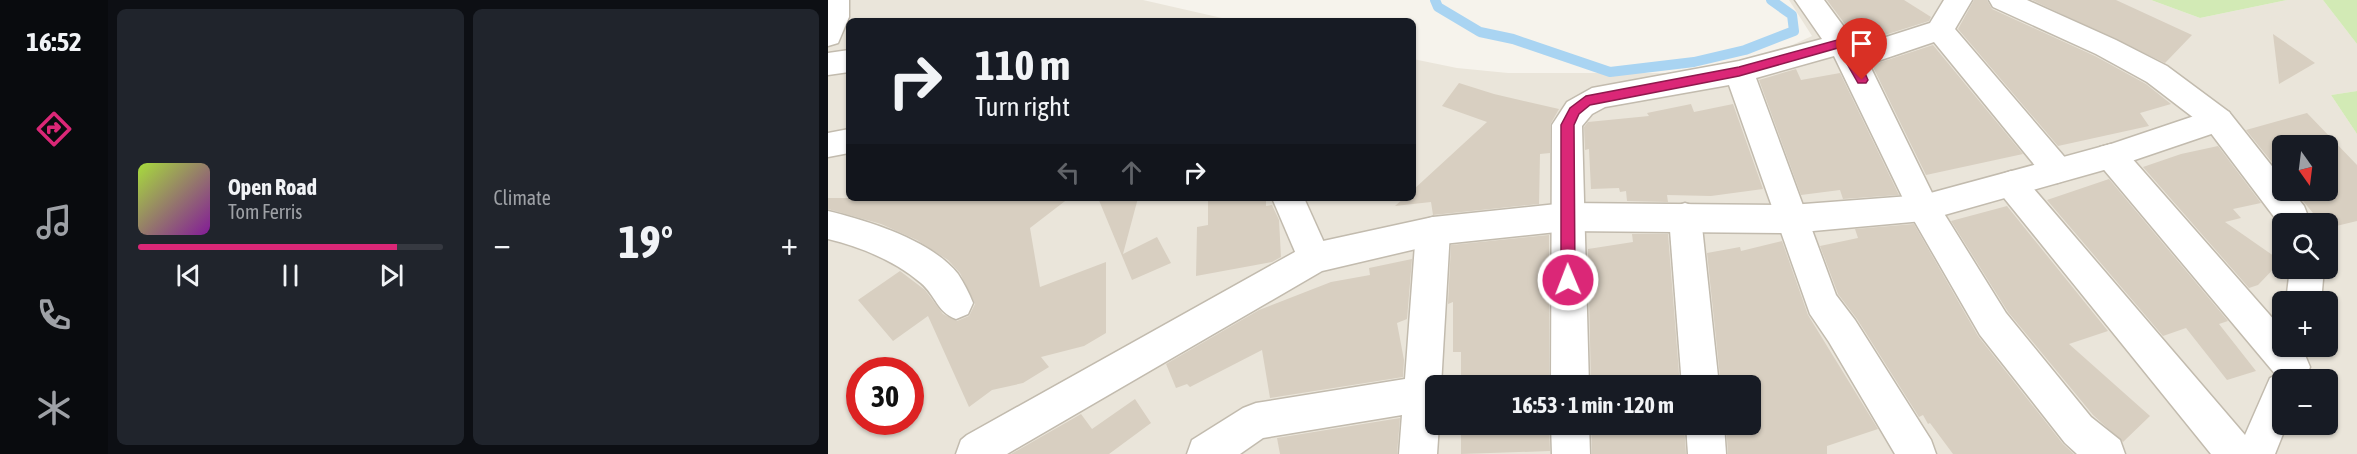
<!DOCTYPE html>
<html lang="en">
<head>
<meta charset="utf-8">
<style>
  :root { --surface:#171b24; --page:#20242c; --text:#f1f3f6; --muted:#9ea1a6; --line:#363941; --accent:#db2777 }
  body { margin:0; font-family:"Asap Condensed",sans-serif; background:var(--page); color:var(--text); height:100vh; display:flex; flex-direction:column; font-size:22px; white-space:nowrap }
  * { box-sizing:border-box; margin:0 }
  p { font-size:20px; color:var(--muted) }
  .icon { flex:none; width:33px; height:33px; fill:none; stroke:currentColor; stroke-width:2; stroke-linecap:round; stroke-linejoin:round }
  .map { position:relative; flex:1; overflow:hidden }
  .details { display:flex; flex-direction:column; gap:9px; padding:9px; background:#0d0f14; width:720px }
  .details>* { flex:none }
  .banner { position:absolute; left:18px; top:18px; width:570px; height:183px; border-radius:9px; box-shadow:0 2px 4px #0004; background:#171b24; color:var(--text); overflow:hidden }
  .needle { width:39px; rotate:166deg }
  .tools { position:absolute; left:1444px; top:135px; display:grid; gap:12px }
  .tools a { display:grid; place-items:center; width:66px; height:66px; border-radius:9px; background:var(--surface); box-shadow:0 2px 4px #0004; font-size:30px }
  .speed { position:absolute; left:18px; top:357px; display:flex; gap:12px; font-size:30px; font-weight:700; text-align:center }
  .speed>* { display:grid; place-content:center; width:78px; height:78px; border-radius:50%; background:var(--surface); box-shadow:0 2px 4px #0004; line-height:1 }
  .speed .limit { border:9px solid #d22; background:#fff; color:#111 }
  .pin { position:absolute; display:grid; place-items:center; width:51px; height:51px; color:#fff; margin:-62px -26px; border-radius:50% 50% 50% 0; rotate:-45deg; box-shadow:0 0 6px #0007 }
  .pin .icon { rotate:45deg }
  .me { position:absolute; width:66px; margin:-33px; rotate:359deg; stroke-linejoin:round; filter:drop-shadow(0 0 4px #0008) }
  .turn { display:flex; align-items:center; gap:21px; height:126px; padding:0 30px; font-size:27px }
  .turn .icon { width:78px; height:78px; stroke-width:2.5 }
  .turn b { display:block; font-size:42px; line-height:51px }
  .lanes { display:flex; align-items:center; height:57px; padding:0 30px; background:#0003; justify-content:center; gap:30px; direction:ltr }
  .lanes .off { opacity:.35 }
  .big { font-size:45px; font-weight:700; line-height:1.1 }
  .details .card { flex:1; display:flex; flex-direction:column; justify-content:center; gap:9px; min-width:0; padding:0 21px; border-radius:9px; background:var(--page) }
  .song { display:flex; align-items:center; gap:18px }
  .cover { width:72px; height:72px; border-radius:9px; background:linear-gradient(135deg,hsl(80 70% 55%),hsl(290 70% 35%)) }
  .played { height:6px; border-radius:3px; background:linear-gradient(90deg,var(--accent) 85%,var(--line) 85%) }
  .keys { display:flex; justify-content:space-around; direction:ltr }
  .heat { display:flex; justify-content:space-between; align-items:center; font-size:33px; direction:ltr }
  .details .tiles { flex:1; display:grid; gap:9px; grid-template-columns:repeat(2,1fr) }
  .trip { position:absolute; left:597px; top:375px; width:336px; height:60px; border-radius:9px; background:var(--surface); box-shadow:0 2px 4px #0004; font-weight:700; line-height:60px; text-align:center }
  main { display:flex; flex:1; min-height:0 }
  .dock { display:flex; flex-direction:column; width:108px; justify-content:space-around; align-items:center; background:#090b0e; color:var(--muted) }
  .dock .icon { width:42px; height:42px }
  .dock .current { color:var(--accent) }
  .dock b { font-size:27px; color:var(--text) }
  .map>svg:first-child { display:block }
  .residential { fill:#eae5da; fill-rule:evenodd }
  .green { fill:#d2eab5 }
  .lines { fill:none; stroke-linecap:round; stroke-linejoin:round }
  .stream { stroke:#a9d4f2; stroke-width:10 }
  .building { fill:#d8cfc1 }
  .minor-casing { stroke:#c2bbae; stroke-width:3 }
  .tertiary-casing { stroke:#c2bbae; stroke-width:3 }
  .minor { fill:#fff; fill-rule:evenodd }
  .tertiary { fill:#fff; fill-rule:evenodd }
  .route { fill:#db2777; stroke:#8e194d; stroke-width:1.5 }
</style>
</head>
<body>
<main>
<nav class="dock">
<b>16:52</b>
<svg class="icon current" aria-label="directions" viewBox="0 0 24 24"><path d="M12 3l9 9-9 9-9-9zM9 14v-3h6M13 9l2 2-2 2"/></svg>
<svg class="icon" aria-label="music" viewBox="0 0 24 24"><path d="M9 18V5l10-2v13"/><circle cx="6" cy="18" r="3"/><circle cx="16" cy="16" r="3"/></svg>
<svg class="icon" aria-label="phone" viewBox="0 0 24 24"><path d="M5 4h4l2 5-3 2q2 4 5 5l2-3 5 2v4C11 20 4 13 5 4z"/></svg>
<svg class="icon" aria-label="climate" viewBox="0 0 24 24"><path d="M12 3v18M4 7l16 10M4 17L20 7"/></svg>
</nav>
<section class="details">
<div class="tiles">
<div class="card">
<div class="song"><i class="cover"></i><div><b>Open Road</b><p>Tom Ferris</p></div></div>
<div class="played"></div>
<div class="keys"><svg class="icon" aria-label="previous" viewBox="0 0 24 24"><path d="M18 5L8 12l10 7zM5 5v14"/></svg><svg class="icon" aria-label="pause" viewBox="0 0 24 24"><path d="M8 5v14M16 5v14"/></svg><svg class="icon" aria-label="next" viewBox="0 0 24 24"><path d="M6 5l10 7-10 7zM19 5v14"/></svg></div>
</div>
<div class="card"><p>Climate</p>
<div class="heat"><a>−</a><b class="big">19°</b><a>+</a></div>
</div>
</div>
</section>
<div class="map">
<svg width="1529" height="454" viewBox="0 0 1529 454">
  <rect width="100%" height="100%" fill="#f6f3ec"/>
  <path class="residential" d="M0 0H315L407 21H21V198H585V59L629 68 680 73H903L984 36 961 0H1323L1372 18 1459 0H1495L1529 44V91L1503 95 1529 134V454H0ZM1455 146H1500V190H1455ZM1455 224H1500V268H1455ZM1455 302H1500V346H1455ZM32 370H82V422H32ZM1455 380H1500V424H1455ZM608 386H922V424H608Z"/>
  <g class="green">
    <path d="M1323 0H1459L1372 18Z"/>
    <path d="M1495 0H1529V44Z"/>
    <path d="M1529 91V134L1503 95Z"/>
  </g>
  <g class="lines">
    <path class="stream" d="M607 0 610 7 652 32 685 39 782 72 866 62 917 50 966 31 964 15 943 0"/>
  </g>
  <g class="building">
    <path d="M999 0H1076L1103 17 1101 21 1031 43Z"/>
    <path d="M1146 0H1159L1164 9 1267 56 1318 84 1343 104 1312 113 1321 126 1230 146 1130 29Z"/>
    <path d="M1204 0H1288L1364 35 1337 63Z"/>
    <path d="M1445 34 1487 63 1451 84Z"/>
    <path d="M1105 45 1195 154 1098 175 1044 65Z"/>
    <path d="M968 69 973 80 1012 73 1071 195 1015 199 1012 190 973 195 931 80Z"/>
    <path d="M631 83 666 94 731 109 722 125V153L712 154 711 204 605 215 603 202 567 206 576 198H585V190L659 122 614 106Z"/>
    <path d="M863 104 866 112 905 104 935 189 883 196 839 195 840 202 799 201 798 191 792 192 791 188 763 189 761 149 757 150 756 127 760 122 821 116 819 113Z"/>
    <path d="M1479 113 1529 165V221L1500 228V224H1494L1466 190H1500V146H1455V176L1418 130Z"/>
    <path d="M1390 146 1433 203 1405 209 1413 218 1397 222 1453 261 1430 285 1421 288 1315 167 1353 154Z"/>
    <path d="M1281 179 1400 321 1391 324 1428 371 1399 380 1358 328 1335 336 1219 200Z"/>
    <path d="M0 198H241L202 228 212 287 278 262V333L256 346 213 357 221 367 195 383 164 390 141 407 100 316 65 341 30 300 72 271 97 290 115 314 129 321 141 316 147 304 132 273 120 260 89 240 53 224 0 209Z"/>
    <path d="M270 198H310L295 254 329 237 343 263 304 280Z"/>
    <path d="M380 198H438V206L444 205 451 220 453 257 444 262 368 276 369 227 380 225Z"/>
    <path d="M1179 206 1280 331 1241 344 1322 416 1295 442 1265 415 1180 312 1123 221Z"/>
    <path d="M1086 224 1150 336 1235 444 1246 454H1125L1102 423 1100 424 1095 415 1091 417 1029 319 1010 294 992 246 1030 238 1027 229Z"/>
    <path d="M804 234H840L852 386H763L760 249 805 242Z"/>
    <path d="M721 235V386H633V352H625V302L620 304 623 245Z"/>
    <path d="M954 241 980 315 1050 429 999 446V454H900L898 424H922V386H893L879 253 912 247 913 251Z"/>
    <path d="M584 259 579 319 569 323 576 360 575 377 442 398 434 350 362 387 359 384 348 388 338 364 431 310 503 282 542 275 541 268Z"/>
    <path d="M307 399 323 423 281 454H183L253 414 264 429Z"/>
    <path d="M572 418 569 454H452L449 438Z"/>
    <path d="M633 424H721L722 451 633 454Z"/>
    <path d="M763 424H856L858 454H764Z"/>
  </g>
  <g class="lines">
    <g class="minor-casing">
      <g id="minor">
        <path d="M0 0H21V17L10 43 0 46Z"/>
        <path d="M967 0H996L1030 46 1102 23 1116 0H1144L1127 29 1240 161 1245 170 1240 179 1229 183 1218 179 1106 42 1041 64 1107 199 1178 313 1263 417 1292 440 1297 454H1249L1237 443 1152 335 1084 217 1006 56 928 78 1008 295 1027 320 1103 440 1108 454H1067L1001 342 982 314 901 85 777 107 764 114 754 126 761 386H723L724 125 739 102 764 88 911 61 994 39Z"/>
        <path d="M1161 0H1199L1288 40 1339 66 1401 112 1455 180V190H1463L1476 206 1483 224H1455V233L1450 222 1379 128 1319 82 1268 54 1165 7Z"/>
        <path d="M21 50V72L0 75V53Z"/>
        <path d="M21 129V153L0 157V133Z"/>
        <path d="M1283 144 1294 147 1455 330V346H1469L1477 355 1482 367 1477 379 1455 380V424H1459L1447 454H1383L1172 193 1167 184 1172 175 1183 171 1194 175 1417 435 1442 378 1448 375 1272 165 1267 156 1272 147Z"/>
        <path d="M444 198H476L503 258 498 268 486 273 474 268Z"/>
        <path d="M857 203 869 207 873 217 891 386H854L841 217 845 207Z"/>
        <path d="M0 211C41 221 103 240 130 274 136 283 141 293 145 303L140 314 128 319C108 311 109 297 93 283 67 261 33 247 0 239Z"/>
        <path d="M605 217 617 221 622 231 613 386H608V424H611L609 454H571L574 415 435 438 412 454H359L364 440 415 408 428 403 577 379 588 231 593 221Z"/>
        <path d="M1462 268H1496L1493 302H1458Z"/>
        <path d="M723 424H761L762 454H724Z"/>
        <path d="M858 424H896L898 454H860Z"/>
      </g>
    </g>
    <g class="tertiary-casing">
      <path id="tertiary" d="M1390 108 1401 112 1405 120 1401 128 1283 168 1095 221 963 233 738 231 605 245 494 271 179 454H128L133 440 139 435 474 248 486 243 605 217 738 203 963 205 1095 195 1283 144Z"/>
    </g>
    <use href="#minor" class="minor"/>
    <use href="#tertiary" class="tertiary"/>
  </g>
  <path class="route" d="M1013 39C1027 45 1034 67 1040 80L1038 83H1030L1010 48 911 76 762 105 751 114 746 125 747 280 745 284 740 286 735 284 733 280V125L742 108 758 96 911 67Z"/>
</svg>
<div class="tools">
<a><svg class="needle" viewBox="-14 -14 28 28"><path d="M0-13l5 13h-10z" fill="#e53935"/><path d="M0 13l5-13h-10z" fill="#9ea1a6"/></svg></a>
<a><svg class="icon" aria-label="search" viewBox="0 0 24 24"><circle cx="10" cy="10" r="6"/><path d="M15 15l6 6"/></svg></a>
<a>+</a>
<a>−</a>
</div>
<div class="speed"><div class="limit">30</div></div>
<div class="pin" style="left:1034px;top:80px;background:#d93025"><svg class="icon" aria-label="arrive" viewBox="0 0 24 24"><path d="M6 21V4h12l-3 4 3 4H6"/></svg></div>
<svg class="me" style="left:740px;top:280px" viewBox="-20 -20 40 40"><circle r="17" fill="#db2777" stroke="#fff" stroke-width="3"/><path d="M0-11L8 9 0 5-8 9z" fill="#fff"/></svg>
<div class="trip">16:53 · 1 min · 120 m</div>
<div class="banner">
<div class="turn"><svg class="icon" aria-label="right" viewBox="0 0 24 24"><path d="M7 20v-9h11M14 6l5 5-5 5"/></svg><div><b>110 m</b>Turn right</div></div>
<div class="lanes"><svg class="icon off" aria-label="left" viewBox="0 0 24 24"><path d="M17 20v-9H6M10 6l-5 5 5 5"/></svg><svg class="icon off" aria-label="ahead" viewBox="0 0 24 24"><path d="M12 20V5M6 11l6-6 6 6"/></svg><svg class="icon" aria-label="right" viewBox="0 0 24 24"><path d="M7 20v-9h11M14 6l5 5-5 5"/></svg></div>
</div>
</div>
</main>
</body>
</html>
